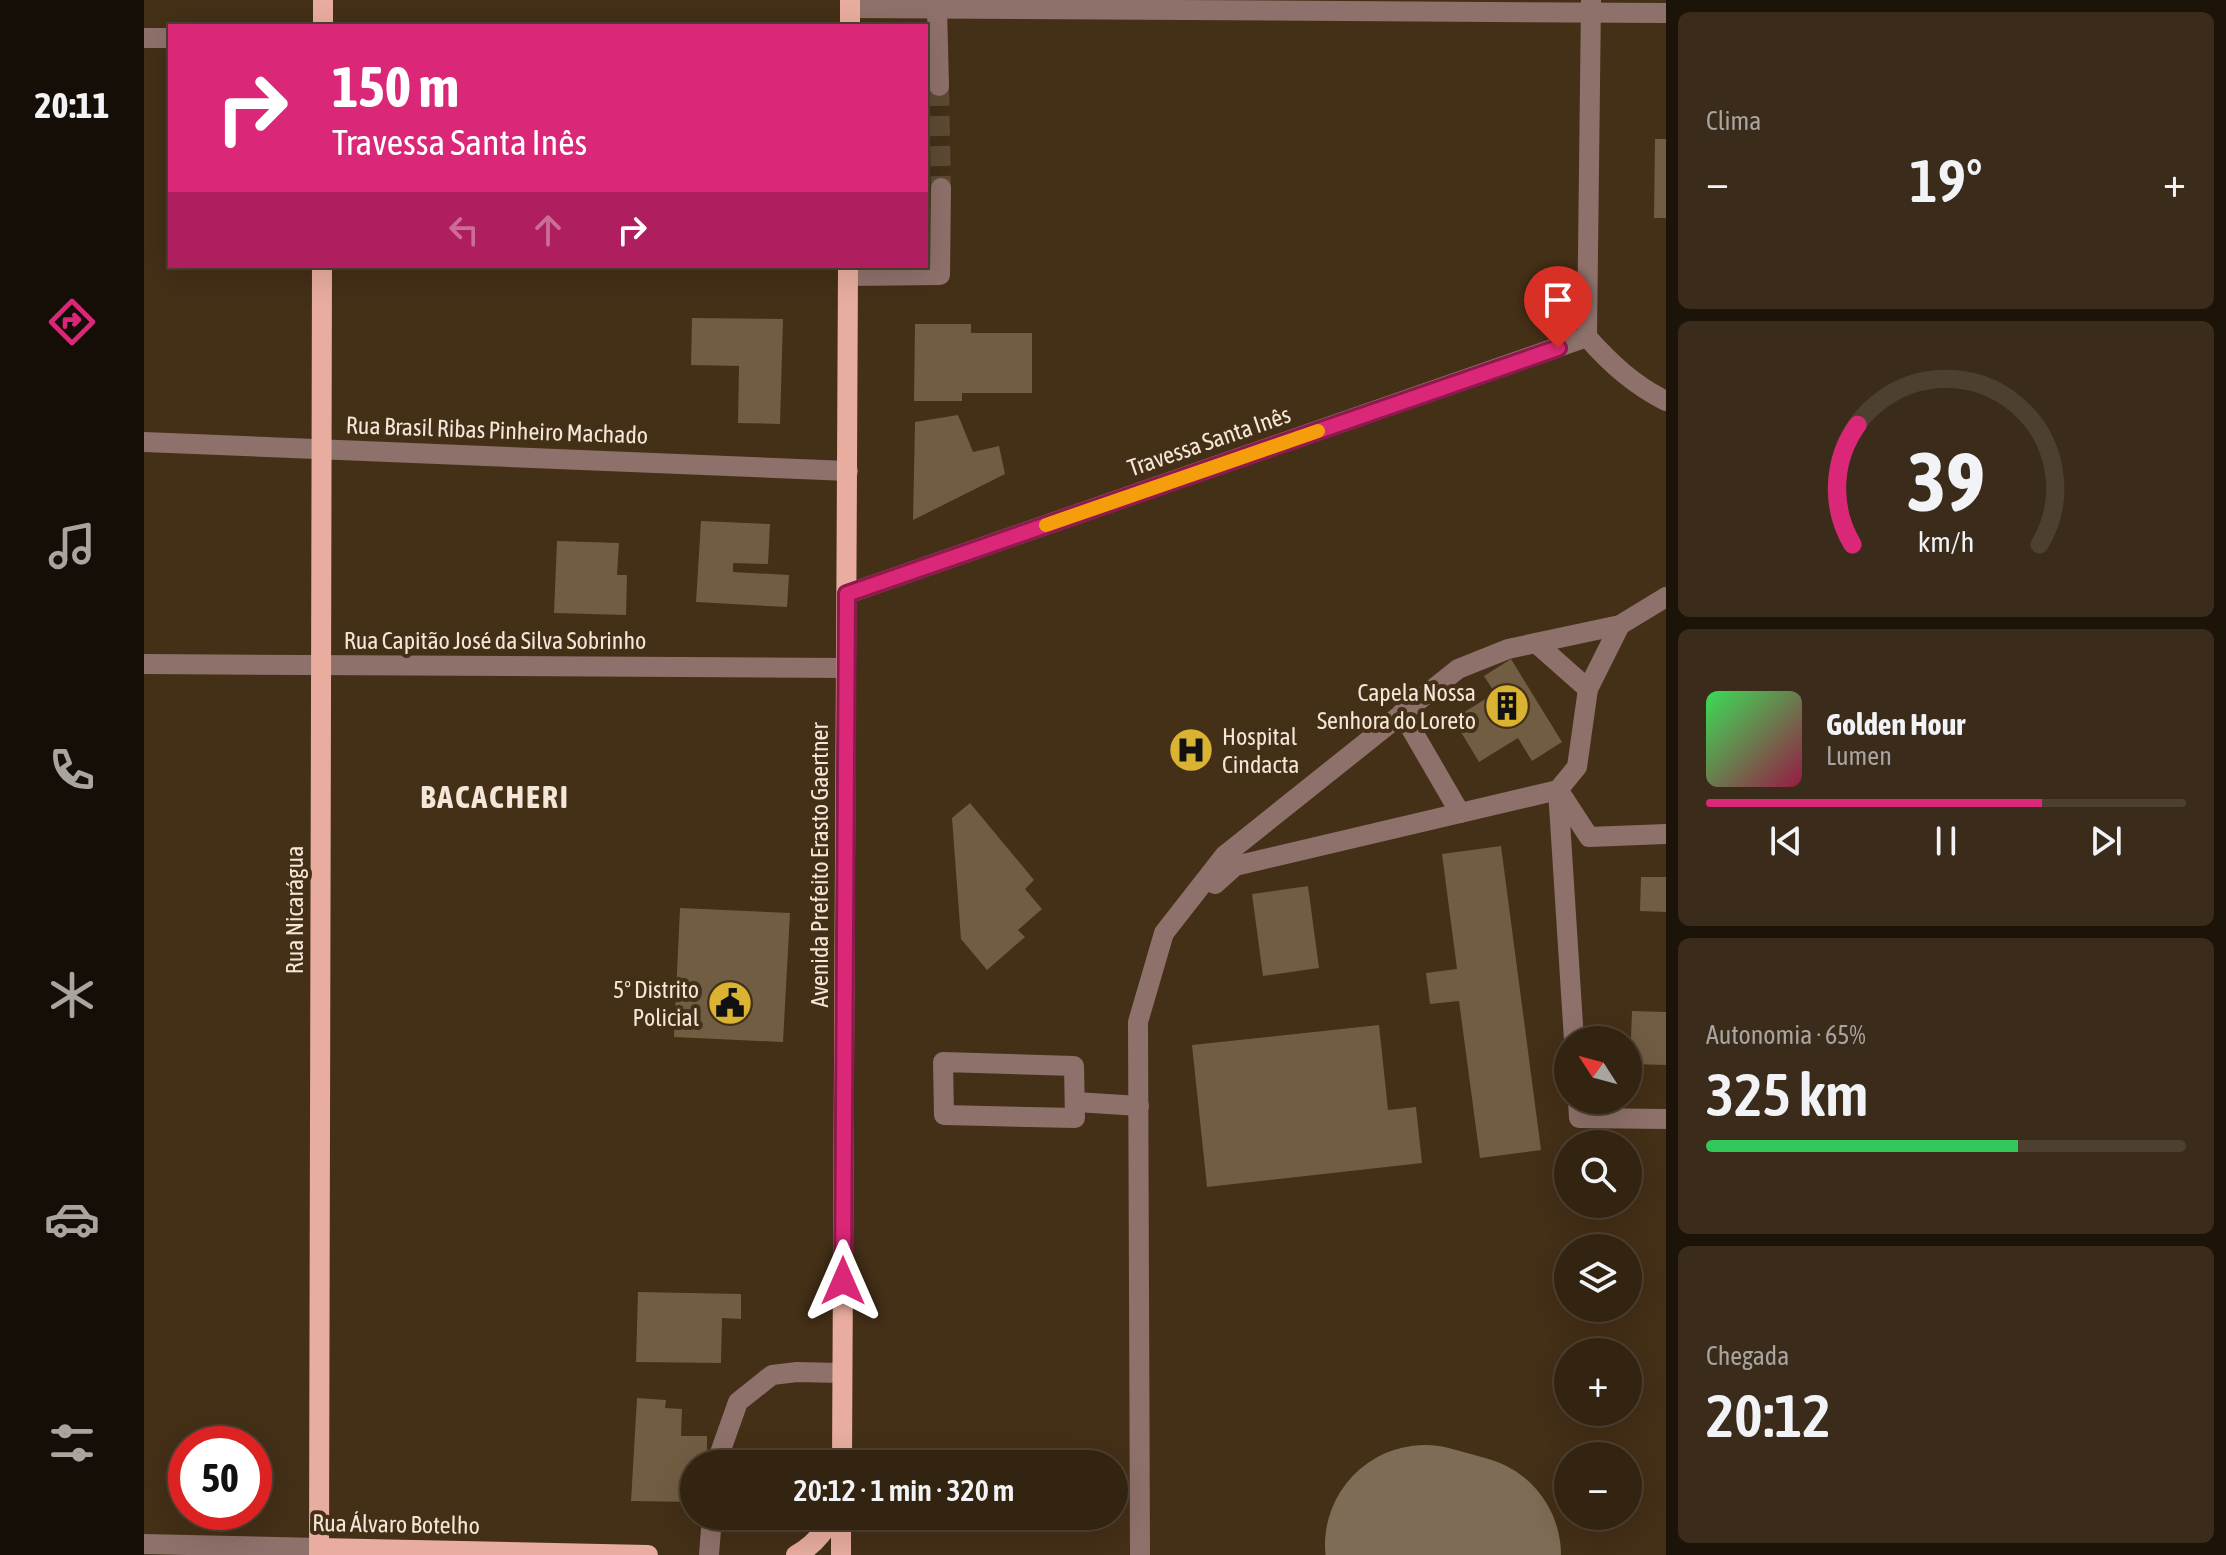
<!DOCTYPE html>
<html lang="pt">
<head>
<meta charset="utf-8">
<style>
  :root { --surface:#332311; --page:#3b2b1a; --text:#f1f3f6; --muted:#a9a49f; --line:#4e4031; --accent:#db2777 }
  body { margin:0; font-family:"Asap Condensed",sans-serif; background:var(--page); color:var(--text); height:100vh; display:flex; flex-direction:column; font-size:30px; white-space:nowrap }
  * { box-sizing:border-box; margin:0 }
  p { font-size:26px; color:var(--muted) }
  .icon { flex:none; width:44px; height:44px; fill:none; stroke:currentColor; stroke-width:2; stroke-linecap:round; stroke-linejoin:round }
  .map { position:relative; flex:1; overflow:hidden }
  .details { display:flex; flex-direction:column; gap:12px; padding:12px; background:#1c1309; width:560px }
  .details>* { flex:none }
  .top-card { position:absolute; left:24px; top:24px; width:760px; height:244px; border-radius:0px; box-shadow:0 8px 32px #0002,0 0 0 2px var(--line); background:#db2777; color:#fff; overflow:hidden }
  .needle { width:52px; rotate:306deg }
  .buttons { position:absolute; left:1410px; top:1026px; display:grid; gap:16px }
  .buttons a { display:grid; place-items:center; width:88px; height:88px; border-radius:50%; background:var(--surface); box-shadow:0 8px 32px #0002,0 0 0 2px var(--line); font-size:40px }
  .speed { position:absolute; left:24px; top:1426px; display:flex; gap:16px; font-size:40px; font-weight:700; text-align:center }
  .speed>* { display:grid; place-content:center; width:104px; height:104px; border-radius:50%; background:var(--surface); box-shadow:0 8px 32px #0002,0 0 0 2px var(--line); line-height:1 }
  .speed .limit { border:12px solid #d22; background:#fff; color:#111 }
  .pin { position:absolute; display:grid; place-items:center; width:68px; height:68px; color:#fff; margin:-82px -34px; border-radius:50% 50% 50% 0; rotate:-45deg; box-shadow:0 0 8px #0007 }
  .pin .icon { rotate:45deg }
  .me { position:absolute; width:88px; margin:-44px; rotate:0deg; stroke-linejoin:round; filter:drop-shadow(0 0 6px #0008) }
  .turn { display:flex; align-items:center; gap:28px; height:168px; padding:0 32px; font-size:36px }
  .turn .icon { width:104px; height:104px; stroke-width:2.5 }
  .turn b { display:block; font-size:56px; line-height:68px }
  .lanes { display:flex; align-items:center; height:76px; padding:0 32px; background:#0003; justify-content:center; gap:40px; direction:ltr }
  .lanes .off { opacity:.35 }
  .big { font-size:60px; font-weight:600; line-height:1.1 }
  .details .widget { flex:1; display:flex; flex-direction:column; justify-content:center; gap:12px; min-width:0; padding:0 28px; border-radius:12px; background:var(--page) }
  .details .dial { align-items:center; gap:0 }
  .dial svg { height:208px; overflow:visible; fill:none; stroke:var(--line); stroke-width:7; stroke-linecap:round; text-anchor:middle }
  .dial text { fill:var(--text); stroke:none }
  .song { display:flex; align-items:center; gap:24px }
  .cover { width:96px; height:96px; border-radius:12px; background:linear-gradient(135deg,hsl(130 70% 55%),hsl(340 70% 35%)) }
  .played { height:8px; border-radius:4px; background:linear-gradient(90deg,var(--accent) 70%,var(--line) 70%) }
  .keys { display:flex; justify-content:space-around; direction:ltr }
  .heat { display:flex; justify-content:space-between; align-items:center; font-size:44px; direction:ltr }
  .charge { height:12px; border-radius:6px; background:linear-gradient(90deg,#34c759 65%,var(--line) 0) }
  .trip { position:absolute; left:536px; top:1450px; width:448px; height:80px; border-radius:40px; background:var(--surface); box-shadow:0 8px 32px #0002,0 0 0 2px var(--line); font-weight:600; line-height:80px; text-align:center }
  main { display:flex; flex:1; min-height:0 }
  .tabs { display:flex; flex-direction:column; width:144px; justify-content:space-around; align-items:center; background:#140e07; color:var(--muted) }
  .tabs .icon { width:56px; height:56px }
  .tabs .on { color:var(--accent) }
  .tabs b { font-size:36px; color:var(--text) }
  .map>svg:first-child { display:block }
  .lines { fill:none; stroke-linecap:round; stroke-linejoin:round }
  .runway { stroke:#7e6c56; stroke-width:200 }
  .building { fill:#715d42 }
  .minor-tunnel { stroke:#5e4a34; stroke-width:20; stroke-dasharray:20 10; stroke-linecap:butt }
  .minor { stroke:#8e716a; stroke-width:20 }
  .major { stroke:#e8ad9e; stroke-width:20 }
  .route-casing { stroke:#8e194d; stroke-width:20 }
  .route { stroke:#db2777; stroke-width:14 }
  .slow { stroke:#f59e0b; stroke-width:14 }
  .labels { text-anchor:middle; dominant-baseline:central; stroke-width:8; stroke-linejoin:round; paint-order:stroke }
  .street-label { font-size:24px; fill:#f4e6d8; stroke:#442f17 }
  .poi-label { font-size:24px; fill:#f4e6d8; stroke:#442f17; text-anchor:end }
  .district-label { font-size:32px; font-weight:bold; letter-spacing:2px; fill:#f4e6d8; stroke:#442f17 }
</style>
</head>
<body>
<main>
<nav class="tabs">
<b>20:11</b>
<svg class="icon on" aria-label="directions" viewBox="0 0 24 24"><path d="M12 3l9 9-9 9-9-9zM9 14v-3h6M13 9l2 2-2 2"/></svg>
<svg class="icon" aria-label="music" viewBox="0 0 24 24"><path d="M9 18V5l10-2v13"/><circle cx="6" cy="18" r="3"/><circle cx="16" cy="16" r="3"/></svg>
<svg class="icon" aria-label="phone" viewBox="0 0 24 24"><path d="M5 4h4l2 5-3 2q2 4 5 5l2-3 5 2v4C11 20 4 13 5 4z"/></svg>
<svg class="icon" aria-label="climate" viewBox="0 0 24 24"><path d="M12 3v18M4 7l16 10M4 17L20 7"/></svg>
<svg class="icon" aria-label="car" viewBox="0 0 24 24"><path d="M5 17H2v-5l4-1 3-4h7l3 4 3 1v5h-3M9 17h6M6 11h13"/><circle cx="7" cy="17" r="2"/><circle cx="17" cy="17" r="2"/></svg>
<svg class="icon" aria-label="filters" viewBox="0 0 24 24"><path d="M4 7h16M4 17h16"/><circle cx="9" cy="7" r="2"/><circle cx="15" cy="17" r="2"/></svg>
</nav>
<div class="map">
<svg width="1522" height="1555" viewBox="0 0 1522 1555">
  <rect width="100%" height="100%" fill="#442f17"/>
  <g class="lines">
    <path class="runway" d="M1281 1545 1317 1555"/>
  </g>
  <g class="building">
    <path d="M1511 139H1522V218H1510Z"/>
    <path d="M548 318 639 319 636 424 594 423 595 366 547 365Z"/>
    <path d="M771 324H827V333H888V393H818V401H770Z"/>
    <path d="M814 415 829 452 855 446 861 474 769 520 771 422Z"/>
    <path d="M557 521 626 524 624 564 589 563V572L645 575 643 607 552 602Z"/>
    <path d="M413 541 475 543 473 575H483L482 615 410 613Z"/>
    <path d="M1367 659 1418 742 1388 761 1374 738 1335 762 1309 719 1351 693 1340 676Z"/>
    <path d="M826 803 890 880 881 889 898 909 874 930 881 937 843 970 817 939 808 818Z"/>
    <path d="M1357 846 1397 1150 1336 1158 1315 1001 1286 1004 1282 973 1313 969 1298 854Z"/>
    <path d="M1497 877H1522V912L1496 911Z"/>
    <path d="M1164 886 1175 968 1119 976 1108 894Z"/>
    <path d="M536 908 646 913 639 1042 530 1037Z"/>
    <path d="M1488 1011 1522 1012V1065L1486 1064Z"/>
    <path d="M1235 1025 1244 1110 1272 1107 1278 1163 1063 1187 1048 1045Z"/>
    <path d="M494 1292 597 1294V1319L578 1318 577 1363 492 1362Z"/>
    <path d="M493 1398 522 1400 521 1408 538 1409 537 1436H563V1464H550V1502L487 1501Z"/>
  </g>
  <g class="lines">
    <path class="minor-tunnel" d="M795 86 797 188"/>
    <g class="minor">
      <path d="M706 8 1522 13"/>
      <path d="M793 8 795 86"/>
      <path d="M0 38H26"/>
      <path d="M704 276 796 275 797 188"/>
      <path d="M1443 337 1447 1"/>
      <path d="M1443 337C1467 364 1490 385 1522 401"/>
      <path d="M0 442 704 471"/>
      <path d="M703 594 1443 337"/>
      <path d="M1392 643 1444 689"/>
      <path d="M0 664 702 668"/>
      <path d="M1258 713 1316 813"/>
      <path d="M1414 790 1430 1040"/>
      <path d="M1415 791 1445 837 1522 834"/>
      <path d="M1071 884 1091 866 1414 790 1433 767 1444 689 1476 625"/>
      <path d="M799 1062 930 1066 931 1118 800 1115Z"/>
      <path d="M1434 1100 1435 1118 1522 1119"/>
      <path d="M932 1102 995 1106"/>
      <path d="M572 1464 594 1402 628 1375 653 1372 698 1373"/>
      <path d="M0 1544 175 1548"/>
      <path d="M565 1555 568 1516"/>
      <path d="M996 1555 994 1022 1020 933 1081 855 1314 669 1364 649 1476 625 1522 597"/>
    </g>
    <g class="major">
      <path d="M179 26V0"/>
      <path d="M706 26V0"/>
      <path d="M698 1464 704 266"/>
      <path d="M175 1548 504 1555"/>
      <path d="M175 1555 178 266"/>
      <path d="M652 1555C669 1546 680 1533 689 1516"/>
      <path d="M697 1555V1516"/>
    </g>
  </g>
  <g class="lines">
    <g class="route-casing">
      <path id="route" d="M699 1281 703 594 1414 348"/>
    </g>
    <use href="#route" class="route"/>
    <path class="slow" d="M902 525 1174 431"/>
  </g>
  <defs>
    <g id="building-disc" transform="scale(2.3)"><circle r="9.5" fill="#dab333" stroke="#442f17"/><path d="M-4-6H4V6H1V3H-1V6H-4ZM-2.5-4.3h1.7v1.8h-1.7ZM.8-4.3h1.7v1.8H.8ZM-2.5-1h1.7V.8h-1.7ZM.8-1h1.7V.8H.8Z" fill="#111"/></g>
    <g id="hospital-disc" transform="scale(2.3)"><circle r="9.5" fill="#dab333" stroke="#442f17"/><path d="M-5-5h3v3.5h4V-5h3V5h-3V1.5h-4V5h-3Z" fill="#111"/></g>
    <g id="civic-disc" transform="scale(2.3)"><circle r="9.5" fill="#dab333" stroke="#442f17"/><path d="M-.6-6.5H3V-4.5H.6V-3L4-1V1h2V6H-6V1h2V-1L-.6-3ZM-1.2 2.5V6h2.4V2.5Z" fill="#111"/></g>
  </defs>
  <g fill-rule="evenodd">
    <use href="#building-disc" x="1363" y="706"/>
    <use href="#hospital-disc" x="1047" y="750"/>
    <use href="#civic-disc" x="586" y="1003"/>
  </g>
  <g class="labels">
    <g class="street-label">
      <text transform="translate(353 430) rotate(2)">Rua Brasil Ribas Pinheiro Machado</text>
      <text transform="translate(1065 441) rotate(-19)">Travessa Santa Inês</text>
      <text x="351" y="640">Rua Capitão José da Silva Sobrinho</text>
      <text transform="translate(675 865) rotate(-90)">Avenida Prefeito Erasto Gaertner</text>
      <text transform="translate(150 910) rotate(-90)">Rua Nicarágua</text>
      <text transform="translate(252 1524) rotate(1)">Rua Álvaro Botelho</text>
    </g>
    <g class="poi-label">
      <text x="1332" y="692">Capela Nossa<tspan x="1332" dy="28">Senhora do Loreto</tspan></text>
      <text x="1078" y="736" text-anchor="start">Hospital<tspan x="1078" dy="28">Cindacta</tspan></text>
      <text x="555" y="989">5º Distrito<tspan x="555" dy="28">Policial</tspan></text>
    </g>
    <g class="district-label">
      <text x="351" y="796">BACACHERI</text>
    </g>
  </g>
</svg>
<div class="buttons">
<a><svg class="needle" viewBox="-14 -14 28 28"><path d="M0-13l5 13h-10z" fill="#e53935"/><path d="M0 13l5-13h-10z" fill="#a9a49f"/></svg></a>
<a><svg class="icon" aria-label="search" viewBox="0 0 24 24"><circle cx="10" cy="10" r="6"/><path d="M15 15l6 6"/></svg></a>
<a><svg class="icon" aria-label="layers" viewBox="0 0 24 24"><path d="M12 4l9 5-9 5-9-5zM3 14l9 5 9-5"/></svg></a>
<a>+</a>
<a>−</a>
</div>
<div class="speed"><div class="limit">50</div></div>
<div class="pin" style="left:1414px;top:348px;background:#d93025"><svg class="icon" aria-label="arrive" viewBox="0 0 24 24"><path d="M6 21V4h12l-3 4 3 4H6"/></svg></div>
<svg class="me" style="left:699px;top:1281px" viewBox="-20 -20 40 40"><path d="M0-17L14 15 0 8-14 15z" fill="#db2777" stroke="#fff" stroke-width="4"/></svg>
<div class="trip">20:12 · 1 min · 320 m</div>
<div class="top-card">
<div class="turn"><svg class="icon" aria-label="right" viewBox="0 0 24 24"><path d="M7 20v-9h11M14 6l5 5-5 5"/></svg><div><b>150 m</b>Travessa Santa Inês</div></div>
<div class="lanes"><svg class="icon off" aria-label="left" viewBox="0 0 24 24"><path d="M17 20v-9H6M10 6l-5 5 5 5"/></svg><svg class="icon off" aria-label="ahead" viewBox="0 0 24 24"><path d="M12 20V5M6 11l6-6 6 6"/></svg><svg class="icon" aria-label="right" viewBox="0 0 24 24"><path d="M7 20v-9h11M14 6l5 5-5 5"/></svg></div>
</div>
</div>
<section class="details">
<div class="widget"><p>Clima</p>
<div class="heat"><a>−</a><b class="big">19°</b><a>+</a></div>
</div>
<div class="widget dial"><svg viewBox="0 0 100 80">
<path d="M14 69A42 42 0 1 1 86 69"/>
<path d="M14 69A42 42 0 0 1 16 23" stroke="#db2777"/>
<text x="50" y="56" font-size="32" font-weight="700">39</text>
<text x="50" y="72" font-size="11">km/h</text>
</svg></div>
<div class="widget">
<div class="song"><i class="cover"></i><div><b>Golden Hour</b><p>Lumen</p></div></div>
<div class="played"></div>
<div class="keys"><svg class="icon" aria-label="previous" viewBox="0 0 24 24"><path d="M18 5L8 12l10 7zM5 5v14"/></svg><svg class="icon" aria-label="pause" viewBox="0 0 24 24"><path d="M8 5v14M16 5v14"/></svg><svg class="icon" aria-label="next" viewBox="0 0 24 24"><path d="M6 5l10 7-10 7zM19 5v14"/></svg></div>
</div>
<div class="widget"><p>Autonomia · 65%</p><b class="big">325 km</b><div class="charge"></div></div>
<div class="widget"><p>Chegada</p><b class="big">20:12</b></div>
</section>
</main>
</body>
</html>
